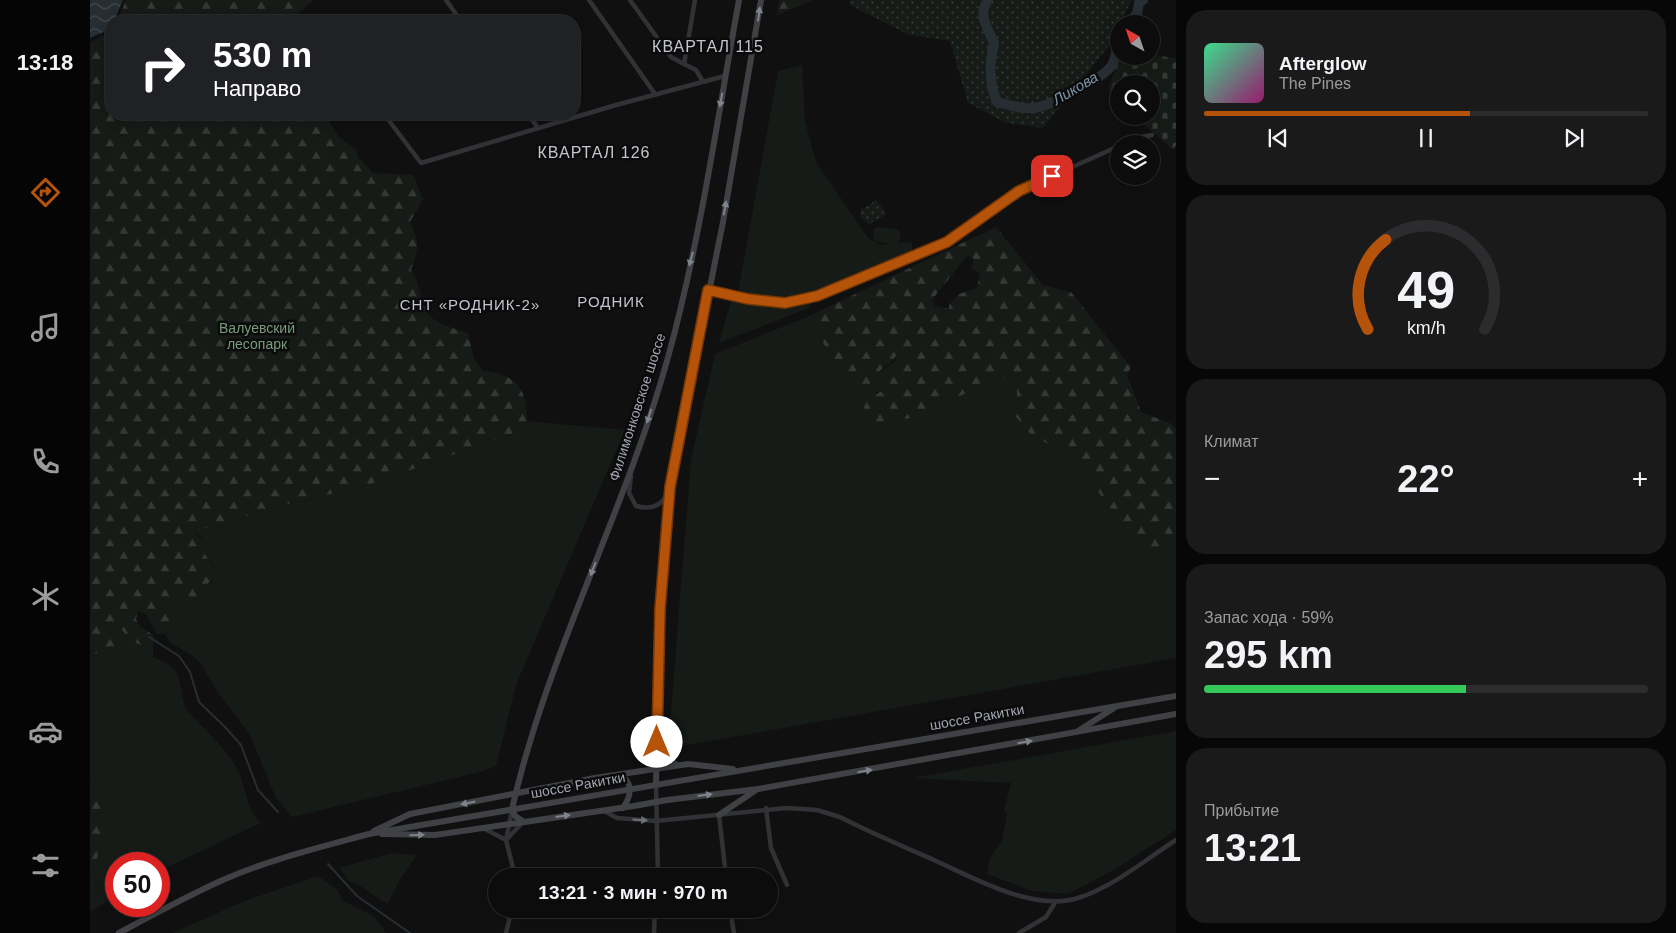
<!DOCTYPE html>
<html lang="ru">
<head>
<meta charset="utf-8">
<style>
  :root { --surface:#0c0c0d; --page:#1a1a1b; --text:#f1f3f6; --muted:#9a9b9d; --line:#2c2c2e; --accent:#b45309 }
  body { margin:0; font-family:Helvetica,sans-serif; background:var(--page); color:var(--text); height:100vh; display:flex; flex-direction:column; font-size:19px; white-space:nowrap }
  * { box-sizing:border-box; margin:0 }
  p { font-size:16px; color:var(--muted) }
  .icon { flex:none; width:28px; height:28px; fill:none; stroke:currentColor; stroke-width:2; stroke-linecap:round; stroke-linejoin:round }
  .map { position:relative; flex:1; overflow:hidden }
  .details { display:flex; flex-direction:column; gap:10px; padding:10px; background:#070707; width:500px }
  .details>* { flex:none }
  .banner { position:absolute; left:15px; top:15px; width:475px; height:105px; border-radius:20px; box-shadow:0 2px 12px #0003,0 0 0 1px var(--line); background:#202124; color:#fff; overflow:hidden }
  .needle { width:32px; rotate:320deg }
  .controls { position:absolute; left:1020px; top:15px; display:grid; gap:10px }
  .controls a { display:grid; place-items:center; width:50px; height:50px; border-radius:50%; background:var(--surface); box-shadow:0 2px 12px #0003,0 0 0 1px var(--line); font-size:25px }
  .speed { position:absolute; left:15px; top:852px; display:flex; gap:10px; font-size:25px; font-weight:700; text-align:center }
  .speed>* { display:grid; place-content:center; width:65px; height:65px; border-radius:50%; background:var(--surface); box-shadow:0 2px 12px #0003,0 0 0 1px var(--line); line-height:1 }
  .speed .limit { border:8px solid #d22; background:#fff; color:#111 }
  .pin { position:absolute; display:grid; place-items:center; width:42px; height:42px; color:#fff; margin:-21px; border-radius:10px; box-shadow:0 2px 8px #0006 }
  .me { position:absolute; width:55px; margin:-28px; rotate:0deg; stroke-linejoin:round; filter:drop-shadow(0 0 4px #0008) }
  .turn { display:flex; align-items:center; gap:18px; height:105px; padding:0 25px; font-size:22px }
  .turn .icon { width:65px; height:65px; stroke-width:2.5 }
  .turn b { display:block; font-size:35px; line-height:42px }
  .big { font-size:38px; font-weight:700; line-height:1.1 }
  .details .widget { flex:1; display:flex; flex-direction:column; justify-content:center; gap:8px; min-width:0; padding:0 18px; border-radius:20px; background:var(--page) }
  .details .dial { align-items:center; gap:0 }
  .dial svg { height:130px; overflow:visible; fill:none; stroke:var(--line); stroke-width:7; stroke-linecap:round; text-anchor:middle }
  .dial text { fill:var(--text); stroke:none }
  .song { display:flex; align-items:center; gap:15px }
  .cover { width:60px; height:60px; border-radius:8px; background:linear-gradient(135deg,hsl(150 70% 55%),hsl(320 70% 35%)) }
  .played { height:5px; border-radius:2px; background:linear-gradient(90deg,var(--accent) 60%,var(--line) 60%) }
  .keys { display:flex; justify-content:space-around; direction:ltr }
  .heat { display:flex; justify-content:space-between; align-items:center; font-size:28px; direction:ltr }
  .charge { height:8px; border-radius:4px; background:linear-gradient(90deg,#34c759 59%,var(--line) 0) }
  .trip { position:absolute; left:398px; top:868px; width:290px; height:50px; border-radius:25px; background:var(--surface); box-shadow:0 2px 12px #0003,0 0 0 1px var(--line); font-weight:700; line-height:50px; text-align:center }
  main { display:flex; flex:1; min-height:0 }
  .tab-bar { display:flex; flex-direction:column; width:90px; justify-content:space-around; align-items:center; background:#050505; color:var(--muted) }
  .tab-bar .icon { width:35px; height:35px }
  .tab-bar .current { color:var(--accent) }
  .tab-bar b { font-size:22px; color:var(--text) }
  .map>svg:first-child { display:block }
  .grass { fill:#161b17 }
  .forest { fill:url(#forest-firs); fill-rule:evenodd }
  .cemetery { fill:url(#cemetery-stones) }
  .park { fill:url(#park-dots) }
  .water { fill:url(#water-waves) }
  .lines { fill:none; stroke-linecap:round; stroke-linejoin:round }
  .stream { stroke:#272e33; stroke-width:2 }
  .river { stroke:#272e33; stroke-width:10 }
  .street { stroke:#313235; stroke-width:4.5 }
  .secondary { stroke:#3f4145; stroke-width:6 }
  .oneway { fill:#7f838b }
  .oneway2 { fill:#6f7279 }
  .route-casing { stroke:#753606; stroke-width:12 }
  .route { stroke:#b45309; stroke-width:9 }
  .labels { text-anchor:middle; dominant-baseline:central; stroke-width:5; stroke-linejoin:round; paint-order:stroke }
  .park-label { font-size:14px; fill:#7a9a7c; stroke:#0b0b0c }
  .street-label { font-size:14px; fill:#a2a6b1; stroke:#0b0b0c }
  .water-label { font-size:15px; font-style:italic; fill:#7b94aa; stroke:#0b0b0c }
  .neighbourhood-label { font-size:15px; letter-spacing:1px; fill:#c2c5cd; stroke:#0b0b0c }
  .quarter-label { font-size:16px; letter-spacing:1px; fill:#c2c5cd; stroke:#0b0b0c }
</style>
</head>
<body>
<main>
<nav class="tab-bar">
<b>13:18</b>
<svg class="icon current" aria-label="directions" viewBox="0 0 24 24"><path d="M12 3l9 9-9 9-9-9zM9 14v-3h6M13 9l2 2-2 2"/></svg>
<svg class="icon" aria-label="music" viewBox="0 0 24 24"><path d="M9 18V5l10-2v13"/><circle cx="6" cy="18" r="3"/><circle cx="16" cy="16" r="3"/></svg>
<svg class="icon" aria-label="phone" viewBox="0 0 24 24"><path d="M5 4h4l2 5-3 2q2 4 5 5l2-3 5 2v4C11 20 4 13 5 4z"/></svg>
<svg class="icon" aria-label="climate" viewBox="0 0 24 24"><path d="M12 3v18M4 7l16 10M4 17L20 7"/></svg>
<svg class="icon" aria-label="car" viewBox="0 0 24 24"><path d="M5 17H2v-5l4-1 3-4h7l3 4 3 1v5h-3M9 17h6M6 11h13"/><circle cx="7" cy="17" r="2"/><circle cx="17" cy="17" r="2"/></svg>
<svg class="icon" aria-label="filters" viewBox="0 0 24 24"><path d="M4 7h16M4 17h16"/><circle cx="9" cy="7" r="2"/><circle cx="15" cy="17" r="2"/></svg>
</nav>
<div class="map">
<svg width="1086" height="933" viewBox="0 0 1086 933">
  <defs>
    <pattern id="forest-firs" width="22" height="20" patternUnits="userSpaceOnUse" patternTransform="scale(1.25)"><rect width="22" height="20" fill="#161b17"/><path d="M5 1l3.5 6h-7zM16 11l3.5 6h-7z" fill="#353936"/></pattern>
    <pattern id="cemetery-stones" width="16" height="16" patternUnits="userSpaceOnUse" patternTransform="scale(1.25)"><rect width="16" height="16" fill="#161b17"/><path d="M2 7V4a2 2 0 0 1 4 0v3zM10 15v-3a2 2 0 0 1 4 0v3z" fill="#353936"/></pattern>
    <pattern id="park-dots" width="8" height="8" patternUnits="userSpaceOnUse" patternTransform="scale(1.25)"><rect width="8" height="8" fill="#161b17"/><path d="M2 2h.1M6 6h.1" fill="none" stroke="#353936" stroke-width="1.8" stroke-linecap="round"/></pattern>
    <pattern id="water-waves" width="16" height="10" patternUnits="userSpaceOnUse" patternTransform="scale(1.25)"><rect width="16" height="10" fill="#272e33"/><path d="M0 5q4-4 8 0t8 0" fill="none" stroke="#43494e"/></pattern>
  </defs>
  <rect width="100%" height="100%" fill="#101011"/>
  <g class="grass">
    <path d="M712 65 715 121 726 162 778 238 792 245 800 244 786 241 783 237 784 229 787 227 807 229 811 233 809 243 822 242V252C790 268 732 294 698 298 682 299 662 296 648 292L688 71Z"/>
    <path d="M641 301 699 306 721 302 719 308 629 343Z"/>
    <path d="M717 317 761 388 766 390 783 381 789 372 804 362 808 352H814L818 361 815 365 805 368 794 389 785 393 871 395 912 377 926 382 927 396 943 437 979 453 1035 528 1063 553 1086 543V658L592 746 579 737 601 460 625 354Z"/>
    <path d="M437 421 535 430 426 685 406 766 394 771 202 817 186 798 159 733 128 693 111 664 103 656 81 643 75 635 82 631 87 617 81 601H108L115 586 122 582 125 568 115 556 112 548 116 541 104 531 108 524 124 527 174 510 278 485 422 434Z"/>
    <path d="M29 625C38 639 46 646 63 646V657C69 660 80 664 84 669 93 680 90 698 97 711 113 727 131 744 144 763 157 783 154 807 171 823L69 871V864H26V896L0 912V891L11 797 0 782V655L27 649 29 638 22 634 21 626Z"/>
    <path d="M1086 731V830L1022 871 978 894 943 891 897 874 899 860 912 840 917 815 914 811 921 783 822 778Z"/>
    <path d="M301 853 327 855 309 881 298 904C284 897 275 886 260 882L249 868Z"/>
    <path d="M228 876 248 891 253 901 284 916 296 933H82L157 900Z"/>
  </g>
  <g class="forest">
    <path d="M36 0H223L201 21H27Z"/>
    <path d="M689 0H723L687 15Z"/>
    <path d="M21 32V114H234L249 137 266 149 268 157 283 173 323 175 333 199 320 222C330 243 329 248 321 270 333 286 328 309 346 321 356 328 368 328 378 334L384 359 393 371C426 373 438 390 437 421L422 434 278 485 174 510 124 527 116 528 108 524 104 531 109 537 116 541 112 548C116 559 124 565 127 576L115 586 109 601H81L87 617C85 629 80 636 67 634L55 613 48 612 46 619 50 626 64 636 63 646C44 646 39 639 28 625L21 626 22 634 29 638 33 645 27 649 0 655V42Z"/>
    <path d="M906 227 953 285 981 292 1041 367 1037 375 1051 412 1082 424 1086 429V543L1063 553 1035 528 979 453 943 437 920 410 927 396 926 382 912 377 821 418 783 423 774 408C779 394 785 397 794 389L793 379 796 375 801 376 805 368 815 365 818 361 813 352H808C802 365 795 364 788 373 783 380 779 387 771 392L761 388 717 317ZM878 255 884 259 881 268 890 274 887 288 869 294 859 305V309L845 306 842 301 844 297Z"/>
    <path d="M0 782 11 797 17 812 0 891Z"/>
  </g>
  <path class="cemetery" d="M1061 55 1086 58V146L1082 149 1044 116H1061V84H1029V99L1019 91V85L1031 56Z"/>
  <g class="park">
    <path d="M760 0H1042L1018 47 953 128 916 123 878 103 860 41 819 35 760 5Z"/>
    <path d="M786 200 797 214 779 224 770 217 771 210Z"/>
  </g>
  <path class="water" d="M0 0H33L24 21H21L20 29 0 38Z"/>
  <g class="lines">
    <g class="stream">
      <path d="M59 637 89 656 100 672 109 702 135 727 151 745 168 790 188 812"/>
      <path d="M238 864 267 896 320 933"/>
    </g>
    <g class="river">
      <path d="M898 0C887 16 898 28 904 43 899 63 899 83 907 102 919 105 938 111 949 107 964 103 1014 78 1022 65 1026 59 1027 47 1029 39"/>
      <path d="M1037 24 1047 14 1049 3 1053 0"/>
    </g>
    <g class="street">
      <path d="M356 0 371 21"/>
      <path d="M499 0 565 94"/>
      <path d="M540 0 581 57 594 64"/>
      <path d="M605 0 594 64 606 70 612 80"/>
      <path d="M294 114 331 163 526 105 635 76"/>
      <path d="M438 114 448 128"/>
      <path d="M1034 144 1046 138 1062 135"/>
      <path d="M618 290 658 299 695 303 727 296 857 242 929 191 1029 146"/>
      <path d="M541 476 539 493 546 506C561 510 573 506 578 491"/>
      <path d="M566 784 568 876"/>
      <path d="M676 808 681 848 697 885"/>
      <path d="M422 810 416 840 425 876"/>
      <path d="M514 811 527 818 566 821 696 808 727 810 750 817C781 833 812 846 844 860 884 878 943 912 988 898 1023 887 1055 860 1086 840"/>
      <path d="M629 815 636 876"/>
      <path d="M393 828 416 840"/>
      <path d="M417 839 432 823"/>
      <path d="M640 909 644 933"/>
      <path d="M416 933 422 909"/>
      <path d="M564 933 565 909"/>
      <path d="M929 933 956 917 966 901"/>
    </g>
    <g class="secondary">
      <path d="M988 731 1024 708"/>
      <path d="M568 744 576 759 587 765"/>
      <path d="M530 775C544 783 541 796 533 808"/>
      <path d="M566 784 570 609 580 487 633 222 671 0"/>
      <path d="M422 809C457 655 534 514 577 361 610 243 627 120 649 0"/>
      <path d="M422 809 425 816 434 822"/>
      <path d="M629 815 666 790"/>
      <path d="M284 831 320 814 505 778 598 764 643 769"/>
      <path d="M292 834 345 835 544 806 577 800 668 789 1086 714"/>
      <path d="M29 933C64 914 99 895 135 879 181 859 231 847 279 834L1086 696"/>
    </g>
  </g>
  <defs><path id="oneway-solid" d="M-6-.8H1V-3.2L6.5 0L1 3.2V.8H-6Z" transform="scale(1.25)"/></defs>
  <g class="oneway">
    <use href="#oneway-solid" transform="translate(669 14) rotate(-82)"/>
    <use href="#oneway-solid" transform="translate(631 100) rotate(100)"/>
    <use href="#oneway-solid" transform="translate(635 208) rotate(-80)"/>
    <use href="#oneway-solid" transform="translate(601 259) rotate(105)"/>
    <use href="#oneway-solid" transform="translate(559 416) rotate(108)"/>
    <use href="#oneway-solid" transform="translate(503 569) rotate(111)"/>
    <use href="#oneway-solid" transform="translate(935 742) rotate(-10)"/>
    <use href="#oneway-solid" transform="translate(775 771) rotate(-10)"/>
    <use href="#oneway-solid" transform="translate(615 795) rotate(-7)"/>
    <use href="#oneway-solid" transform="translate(378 803) rotate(169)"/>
    <use href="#oneway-solid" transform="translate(473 816) rotate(-8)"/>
    <use href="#oneway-solid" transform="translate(327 835) rotate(-1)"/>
  </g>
  <use class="oneway2" href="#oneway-solid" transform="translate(550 820) rotate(3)"/>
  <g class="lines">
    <g class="route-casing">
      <path id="route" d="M567 742 570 609 580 487 618 290 658 299 695 303 727 296 857 242 929 191 962 176"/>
    </g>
    <use href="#route" class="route"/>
  </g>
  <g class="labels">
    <g class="park-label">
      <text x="167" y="328">Валуевский<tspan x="167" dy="16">лесопарк</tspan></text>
    </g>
    <g class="street-label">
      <text transform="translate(547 407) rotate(-72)">Филимонковское шоссе</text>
      <text transform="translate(887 717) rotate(-10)">шоссе Ракитки</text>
      <text transform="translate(488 785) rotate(-10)">шоссе Ракитки</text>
    </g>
    <g class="water-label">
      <text transform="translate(985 88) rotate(-31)">Ликова</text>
    </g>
    <g class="neighbourhood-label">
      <text x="521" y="301">РОДНИК</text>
      <text x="380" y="304">СНТ «РОДНИК-2»</text>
    </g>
    <g class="quarter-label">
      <text x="618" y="46">КВАРТАЛ 115</text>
      <text x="504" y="152">КВАРТАЛ 126</text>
    </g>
  </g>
</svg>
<div class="controls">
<a><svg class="needle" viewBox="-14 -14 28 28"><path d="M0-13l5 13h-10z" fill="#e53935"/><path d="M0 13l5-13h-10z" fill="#9a9b9d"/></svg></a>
<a><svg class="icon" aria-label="search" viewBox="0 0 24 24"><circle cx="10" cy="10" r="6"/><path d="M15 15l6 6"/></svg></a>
<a><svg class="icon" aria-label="layers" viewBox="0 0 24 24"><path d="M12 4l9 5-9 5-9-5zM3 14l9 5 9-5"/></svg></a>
</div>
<div class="speed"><div class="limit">50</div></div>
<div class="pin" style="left:962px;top:176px;background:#d93025"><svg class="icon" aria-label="arrive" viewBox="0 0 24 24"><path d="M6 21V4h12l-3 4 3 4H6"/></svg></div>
<svg class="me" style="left:567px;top:742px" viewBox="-20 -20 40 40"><circle r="19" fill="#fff"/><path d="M0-13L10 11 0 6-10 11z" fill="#b45309"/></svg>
<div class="trip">13:21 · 3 мин · 970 m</div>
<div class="banner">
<div class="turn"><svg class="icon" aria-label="right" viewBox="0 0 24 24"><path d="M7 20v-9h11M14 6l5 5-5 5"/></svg><div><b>530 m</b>Направо</div></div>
</div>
</div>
<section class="details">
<div class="widget">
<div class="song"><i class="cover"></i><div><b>Afterglow</b><p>The Pines</p></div></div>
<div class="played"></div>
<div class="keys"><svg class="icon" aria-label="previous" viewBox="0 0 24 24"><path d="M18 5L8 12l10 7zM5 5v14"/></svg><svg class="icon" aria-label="pause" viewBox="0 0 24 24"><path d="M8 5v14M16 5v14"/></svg><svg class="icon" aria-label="next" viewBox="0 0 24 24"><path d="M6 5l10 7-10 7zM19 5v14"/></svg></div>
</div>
<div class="widget dial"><svg viewBox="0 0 100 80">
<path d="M14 69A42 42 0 1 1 86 69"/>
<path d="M14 69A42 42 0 0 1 25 14" stroke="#b45309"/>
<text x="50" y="56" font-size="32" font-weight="700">49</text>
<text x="50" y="72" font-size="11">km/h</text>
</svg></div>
<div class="widget"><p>Климат</p>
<div class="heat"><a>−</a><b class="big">22°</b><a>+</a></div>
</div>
<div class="widget"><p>Запас хода · 59%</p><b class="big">295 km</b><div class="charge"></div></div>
<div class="widget"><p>Прибытие</p><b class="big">13:21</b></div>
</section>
</main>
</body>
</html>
